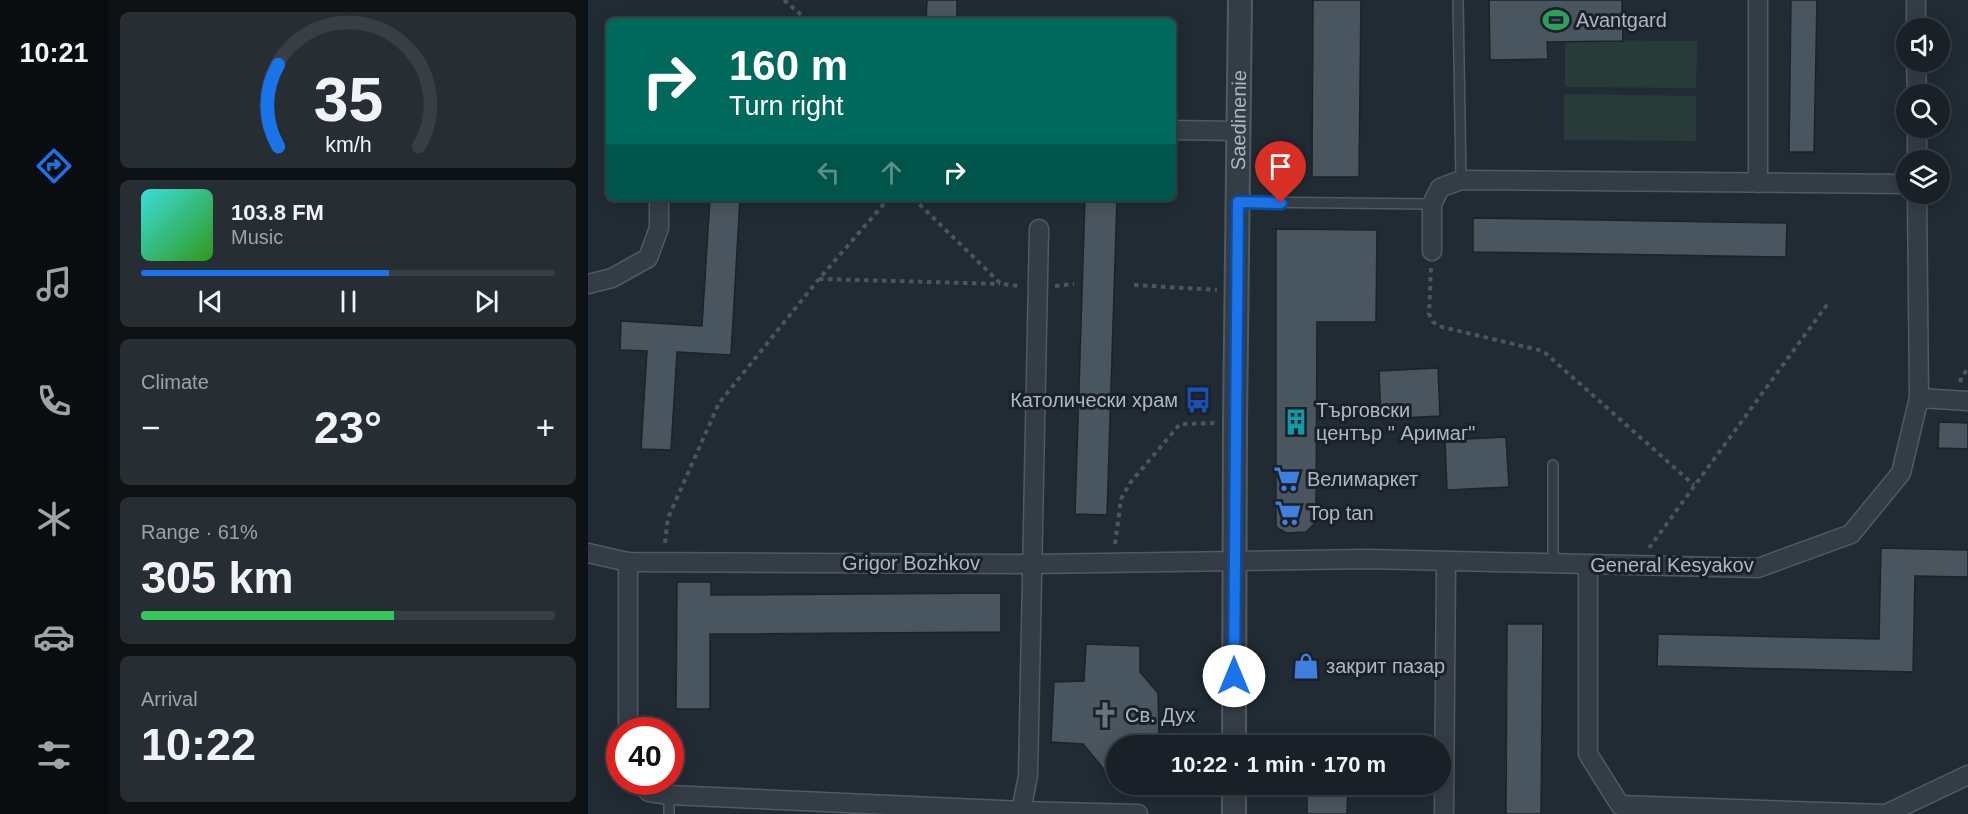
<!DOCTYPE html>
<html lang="en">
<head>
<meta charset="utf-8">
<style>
  :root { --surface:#192027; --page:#262d33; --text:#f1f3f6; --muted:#9fa3a7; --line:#373e44; --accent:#1a73e8 }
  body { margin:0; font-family:Helvetica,sans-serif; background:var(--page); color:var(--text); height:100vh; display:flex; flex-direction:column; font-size:22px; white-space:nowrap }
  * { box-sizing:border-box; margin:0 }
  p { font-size:20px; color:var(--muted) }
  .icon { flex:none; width:33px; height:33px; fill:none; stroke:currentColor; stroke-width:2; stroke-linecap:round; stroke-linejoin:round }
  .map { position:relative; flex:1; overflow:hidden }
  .details { display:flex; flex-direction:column; gap:12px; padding:12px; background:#0e1215; width:480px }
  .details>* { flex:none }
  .guide { position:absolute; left:18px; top:18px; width:570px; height:183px; border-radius:9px; box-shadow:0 3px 15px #0003,0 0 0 2px var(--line); background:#00695c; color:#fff; overflow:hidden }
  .fabs { position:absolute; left:1308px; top:18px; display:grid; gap:12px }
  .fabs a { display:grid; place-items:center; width:54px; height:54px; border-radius:50%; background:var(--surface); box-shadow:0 3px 15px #0003,0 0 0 2px var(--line); font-size:30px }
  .speed { position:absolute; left:18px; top:717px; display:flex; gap:12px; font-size:30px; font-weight:700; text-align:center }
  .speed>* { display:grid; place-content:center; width:78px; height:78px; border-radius:50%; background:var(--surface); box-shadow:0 3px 15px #0003,0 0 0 2px var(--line); line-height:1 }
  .speed .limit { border:9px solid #d22; background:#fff; color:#111 }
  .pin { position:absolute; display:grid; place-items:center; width:51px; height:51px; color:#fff; margin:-62px -26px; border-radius:50% 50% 50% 0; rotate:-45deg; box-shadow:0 0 6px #0007 }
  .pin .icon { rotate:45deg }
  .me { position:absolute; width:66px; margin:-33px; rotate:0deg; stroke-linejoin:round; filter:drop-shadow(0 0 4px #0008) }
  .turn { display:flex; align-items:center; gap:21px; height:126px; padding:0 24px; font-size:27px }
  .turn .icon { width:78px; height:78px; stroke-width:2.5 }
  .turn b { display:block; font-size:42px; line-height:51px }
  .lanes { display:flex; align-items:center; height:57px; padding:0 24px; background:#0003; justify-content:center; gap:30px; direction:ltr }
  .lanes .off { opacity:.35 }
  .big { font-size:45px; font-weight:700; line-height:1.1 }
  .details .card { flex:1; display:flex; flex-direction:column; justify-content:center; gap:9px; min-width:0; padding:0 21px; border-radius:9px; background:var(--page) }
  .details .dial { align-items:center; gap:0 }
  .dial svg { height:156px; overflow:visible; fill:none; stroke:var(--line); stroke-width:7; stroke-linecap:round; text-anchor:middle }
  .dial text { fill:var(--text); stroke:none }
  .song { display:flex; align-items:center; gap:18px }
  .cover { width:72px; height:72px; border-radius:9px; background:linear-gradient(135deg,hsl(180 70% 55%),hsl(110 70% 35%)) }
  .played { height:6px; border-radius:3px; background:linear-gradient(90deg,var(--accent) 60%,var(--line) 60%) }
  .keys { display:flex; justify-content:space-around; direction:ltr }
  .heat { display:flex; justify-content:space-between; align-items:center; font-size:33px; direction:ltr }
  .charge { height:9px; border-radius:4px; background:linear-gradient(90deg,#34c759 61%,var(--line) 0) }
  .trip { position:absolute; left:518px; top:735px; width:345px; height:60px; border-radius:30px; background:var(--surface); box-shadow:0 3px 15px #0003,0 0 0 2px var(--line); font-weight:700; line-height:60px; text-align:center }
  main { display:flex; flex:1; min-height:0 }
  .dock { display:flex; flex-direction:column; width:108px; justify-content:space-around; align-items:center; background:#0a0d10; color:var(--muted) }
  .dock .icon { width:42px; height:42px }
  .dock .on { color:var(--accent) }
  .dock b { font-size:27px; color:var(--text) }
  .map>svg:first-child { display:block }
  .green { fill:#293b39 }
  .building { fill:#49555f; stroke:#1b232b; stroke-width:1.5 }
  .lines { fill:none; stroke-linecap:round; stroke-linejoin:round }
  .service-casing { stroke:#515a62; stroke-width:12 }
  .minor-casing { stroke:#515a62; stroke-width:21 }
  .tertiary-casing { stroke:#515a62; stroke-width:26 }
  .path { stroke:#465859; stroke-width:4; stroke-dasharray:4.5 4.5; stroke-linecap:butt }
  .service { stroke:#343c45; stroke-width:9 }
  .minor { stroke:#343c45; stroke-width:18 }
  .tertiary { stroke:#343c45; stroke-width:22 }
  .route-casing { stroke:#114b97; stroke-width:15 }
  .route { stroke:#1a73e8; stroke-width:10 }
  .labels { text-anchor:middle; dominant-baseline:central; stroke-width:6; stroke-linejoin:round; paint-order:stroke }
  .poi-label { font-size:20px; fill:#aeb7c1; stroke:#1a2129; text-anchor:start }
  .street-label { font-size:20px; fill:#aeb7c1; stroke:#1a2129 }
</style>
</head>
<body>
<main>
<nav class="dock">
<b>10:21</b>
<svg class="icon on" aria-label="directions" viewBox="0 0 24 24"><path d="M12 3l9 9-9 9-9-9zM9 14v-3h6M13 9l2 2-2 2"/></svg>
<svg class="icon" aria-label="music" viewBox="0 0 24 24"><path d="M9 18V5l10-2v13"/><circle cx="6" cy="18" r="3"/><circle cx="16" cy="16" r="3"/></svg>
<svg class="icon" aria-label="phone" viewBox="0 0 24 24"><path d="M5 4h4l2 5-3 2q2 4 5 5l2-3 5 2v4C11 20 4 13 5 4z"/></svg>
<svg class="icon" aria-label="climate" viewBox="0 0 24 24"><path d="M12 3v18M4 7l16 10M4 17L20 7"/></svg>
<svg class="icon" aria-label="car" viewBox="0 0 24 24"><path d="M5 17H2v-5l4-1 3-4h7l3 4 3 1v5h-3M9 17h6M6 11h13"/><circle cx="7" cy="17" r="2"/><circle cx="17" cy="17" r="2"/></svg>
<svg class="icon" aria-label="filters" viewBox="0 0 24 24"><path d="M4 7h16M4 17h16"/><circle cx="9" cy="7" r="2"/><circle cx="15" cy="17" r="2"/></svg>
</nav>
<section class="details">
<div class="card dial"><svg viewBox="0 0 100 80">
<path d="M14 69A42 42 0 1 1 86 69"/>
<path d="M14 69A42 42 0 0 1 14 27" stroke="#1a73e8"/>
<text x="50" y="56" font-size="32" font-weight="700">35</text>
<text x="50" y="72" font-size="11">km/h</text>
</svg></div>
<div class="card">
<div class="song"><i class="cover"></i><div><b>103.8 FM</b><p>Music</p></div></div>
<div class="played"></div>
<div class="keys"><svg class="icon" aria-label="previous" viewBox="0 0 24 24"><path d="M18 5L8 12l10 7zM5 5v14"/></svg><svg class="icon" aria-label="pause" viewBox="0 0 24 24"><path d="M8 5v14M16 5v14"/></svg><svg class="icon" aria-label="next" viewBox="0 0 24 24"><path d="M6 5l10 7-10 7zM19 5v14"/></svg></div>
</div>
<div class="card"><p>Climate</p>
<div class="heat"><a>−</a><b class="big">23°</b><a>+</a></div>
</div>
<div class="card"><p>Range · 61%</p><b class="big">305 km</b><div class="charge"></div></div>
<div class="card"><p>Arrival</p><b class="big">10:22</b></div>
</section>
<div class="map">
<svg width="1380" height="814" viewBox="0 0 1380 814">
  <rect width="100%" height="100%" fill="#212b34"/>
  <g class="green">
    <path d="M977 40 1109 41 1108 88 977 87Z"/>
    <path d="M976 94 1108 96V141L976 140Z"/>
  </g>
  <g class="building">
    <path d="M339 0H369V21H338Z"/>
    <path d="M725 0H773L771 177H724Z"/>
    <path d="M901 0H1034L1035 41 959 42 960 59 902 60Z"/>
    <path d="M1203 0H1229L1226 152H1201Z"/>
    <path d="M122 198H152L143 355 89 352 83 450 53 449 59 351 32 350 33 321 114 326Z"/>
    <path d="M497 198H529L519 515 487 514Z"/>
    <path d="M885 218 1199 223 1198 257 885 252Z"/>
    <path d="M688 229 789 230 788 322H729L728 522 718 532 698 533 688 527Z"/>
    <path d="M850 368 852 416 793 419 791 371Z"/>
    <path d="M1351 422 1380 423V449L1350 448Z"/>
    <path d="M918 437 921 487 859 490 857 440Z"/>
    <path d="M1293 548 1380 550V577L1327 576 1325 672 1069 666 1070 634 1291 639Z"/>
    <path d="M89 582H123V595L413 593V632L122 634V709H88Z"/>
    <path d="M919 624H955L953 814H918Z"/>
    <path d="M498 644 552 646V672L570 693 571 736 561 746H528V784L495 744 463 742 466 682 496 681Z"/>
    <path d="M733 784H760L759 814H719V793H733Z"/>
  </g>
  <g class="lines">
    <g class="service-casing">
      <g id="service">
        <path d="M870 0 873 180"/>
        <path d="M651 202 844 204"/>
        <path d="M965 564V465"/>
        <path d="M81 795V814"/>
      </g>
    </g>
    <g class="minor-casing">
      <g id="minor">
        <path d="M1328 0V28"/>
        <path d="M1328 62 1329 94"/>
        <path d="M1329 128V160"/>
        <path d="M585 130 650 131"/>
        <path d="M1170 183V0"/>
        <path d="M844 251V204L852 188 873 180 1318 184"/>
        <path d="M0 284 24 278 60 258 71 228V198"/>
        <path d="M1331 398 1380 401"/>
        <path d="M0 553 40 562 444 564 780 559 1170 568 1263 534 1313 473 1331 398 1329 194"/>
        <path d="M40 562V730"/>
        <path d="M1000 565V754L1032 805 1296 814"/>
        <path d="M50 782 61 792 81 795 433 811 440 776 451 229"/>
        <path d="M433 811 550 814"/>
        <path d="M856 814 858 561"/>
        <path d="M1298 814 1380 775"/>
      </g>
    </g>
    <g class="tertiary-casing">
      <g id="tertiary">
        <path id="s1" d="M646 746 647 423 652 0"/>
        <path d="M646 814V784"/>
      </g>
    </g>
    <g class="path">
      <path d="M196 0 220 21"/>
      <path d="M325 198 413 284 433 286"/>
      <path d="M843 268 841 314 845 322 854 327 955 351 1106 485"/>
      <path d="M231 279 412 284"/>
      <path d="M546 285 629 290"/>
      <path d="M467 286 486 284"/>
      <path d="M1372 382 1374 376 1380 369"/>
      <path d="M77 543 80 518 131 403 231 279 301 198"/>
      <path d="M527 544 533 499 542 483 592 424 629 423"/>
      <path d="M1061 548 1241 302"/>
    </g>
    <use href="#service" class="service"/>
    <use href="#minor" class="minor"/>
    <use href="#tertiary" class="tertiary"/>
  </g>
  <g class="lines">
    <g class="route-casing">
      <path id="route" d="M646 676 650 202 693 203"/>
    </g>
    <use href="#route" class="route"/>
  </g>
  <defs>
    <g id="stadium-bare" transform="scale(2.07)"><path d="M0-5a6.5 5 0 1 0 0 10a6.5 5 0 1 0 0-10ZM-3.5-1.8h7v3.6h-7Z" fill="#2e9e5b" stroke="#1a2129" stroke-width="2.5" paint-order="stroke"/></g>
    <g id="bus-bare" transform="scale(2.07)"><path d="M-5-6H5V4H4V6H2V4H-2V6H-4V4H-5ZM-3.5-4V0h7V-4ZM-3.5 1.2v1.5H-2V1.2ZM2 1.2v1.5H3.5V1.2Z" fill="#1a4fb4" stroke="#1a2129" stroke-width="2.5" paint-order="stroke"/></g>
    <g id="building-bare" transform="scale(2.07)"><path d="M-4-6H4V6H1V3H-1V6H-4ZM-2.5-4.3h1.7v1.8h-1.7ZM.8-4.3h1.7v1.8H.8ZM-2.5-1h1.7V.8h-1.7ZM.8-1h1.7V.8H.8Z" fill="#0f9aa8" stroke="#1a2129" stroke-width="2.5" paint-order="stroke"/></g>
    <g id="supermarket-bare" transform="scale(2.07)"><path d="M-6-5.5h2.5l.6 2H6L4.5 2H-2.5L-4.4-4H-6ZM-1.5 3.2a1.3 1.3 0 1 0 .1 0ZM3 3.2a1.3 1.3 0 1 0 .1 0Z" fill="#3f7fe0" stroke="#1a2129" stroke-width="2.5" paint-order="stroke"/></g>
    <g id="shop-bare" transform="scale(2.07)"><path d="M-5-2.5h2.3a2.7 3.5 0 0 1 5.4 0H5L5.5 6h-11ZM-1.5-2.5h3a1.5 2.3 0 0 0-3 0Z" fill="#3f7fe0" stroke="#1a2129" stroke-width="2.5" paint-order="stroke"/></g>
    <g id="church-bare" transform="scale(2.07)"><path d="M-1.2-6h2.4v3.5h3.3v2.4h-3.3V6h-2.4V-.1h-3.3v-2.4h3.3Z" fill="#6b7280" stroke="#1a2129" stroke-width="2.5" paint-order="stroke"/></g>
  </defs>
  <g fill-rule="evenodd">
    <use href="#stadium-bare" x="968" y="20"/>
    <use href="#bus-bare" x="610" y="400"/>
    <use href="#building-bare" x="708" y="422"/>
    <use href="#supermarket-bare" x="699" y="479"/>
    <use href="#supermarket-bare" x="700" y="513"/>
    <use href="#shop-bare" x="718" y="666"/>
    <use href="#church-bare" x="517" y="715"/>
  </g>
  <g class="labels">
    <g class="poi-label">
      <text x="988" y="20">Avantgard</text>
      <text x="590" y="400" text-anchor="end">Католически храм</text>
      <text x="728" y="410">Търговски<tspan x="728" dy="23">център " Аримаг"</tspan></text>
      <text x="719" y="479">Велимаркет</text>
      <text x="720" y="513">Top tan</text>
      <text x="738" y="666">закрит пазар</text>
      <text x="537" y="715">Св. Дух</text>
    </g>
    <g class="street-label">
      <text stroke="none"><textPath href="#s1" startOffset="626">Saedinenie</textPath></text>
      <text x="323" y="563">Grigor Bozhkov</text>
      <text x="1084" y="565">General Kesyakov</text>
    </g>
  </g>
</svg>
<div class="fabs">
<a><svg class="icon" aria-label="sound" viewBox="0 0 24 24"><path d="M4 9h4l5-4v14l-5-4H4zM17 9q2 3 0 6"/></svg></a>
<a><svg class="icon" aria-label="search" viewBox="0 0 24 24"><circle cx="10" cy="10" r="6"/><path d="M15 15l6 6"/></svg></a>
<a><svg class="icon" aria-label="layers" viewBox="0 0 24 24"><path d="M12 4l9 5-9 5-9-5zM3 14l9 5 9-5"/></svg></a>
</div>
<div class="speed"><div class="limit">40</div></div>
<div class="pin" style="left:693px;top:203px;background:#d93025"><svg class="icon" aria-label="arrive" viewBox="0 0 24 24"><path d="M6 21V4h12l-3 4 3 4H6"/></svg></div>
<svg class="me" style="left:646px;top:676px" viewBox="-20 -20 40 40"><circle r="19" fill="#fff"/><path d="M0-13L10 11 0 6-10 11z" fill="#1a73e8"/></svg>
<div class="trip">10:22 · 1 min · 170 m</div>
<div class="guide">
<div class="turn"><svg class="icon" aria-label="right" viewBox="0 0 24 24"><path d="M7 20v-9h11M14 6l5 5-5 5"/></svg><div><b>160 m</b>Turn right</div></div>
<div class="lanes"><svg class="icon off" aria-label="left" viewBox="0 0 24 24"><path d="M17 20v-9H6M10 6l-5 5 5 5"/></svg><svg class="icon off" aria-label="ahead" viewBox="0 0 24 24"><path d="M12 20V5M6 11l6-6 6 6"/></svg><svg class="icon" aria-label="right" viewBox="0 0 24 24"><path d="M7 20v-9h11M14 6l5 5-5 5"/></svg></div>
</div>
</div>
</main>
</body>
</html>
